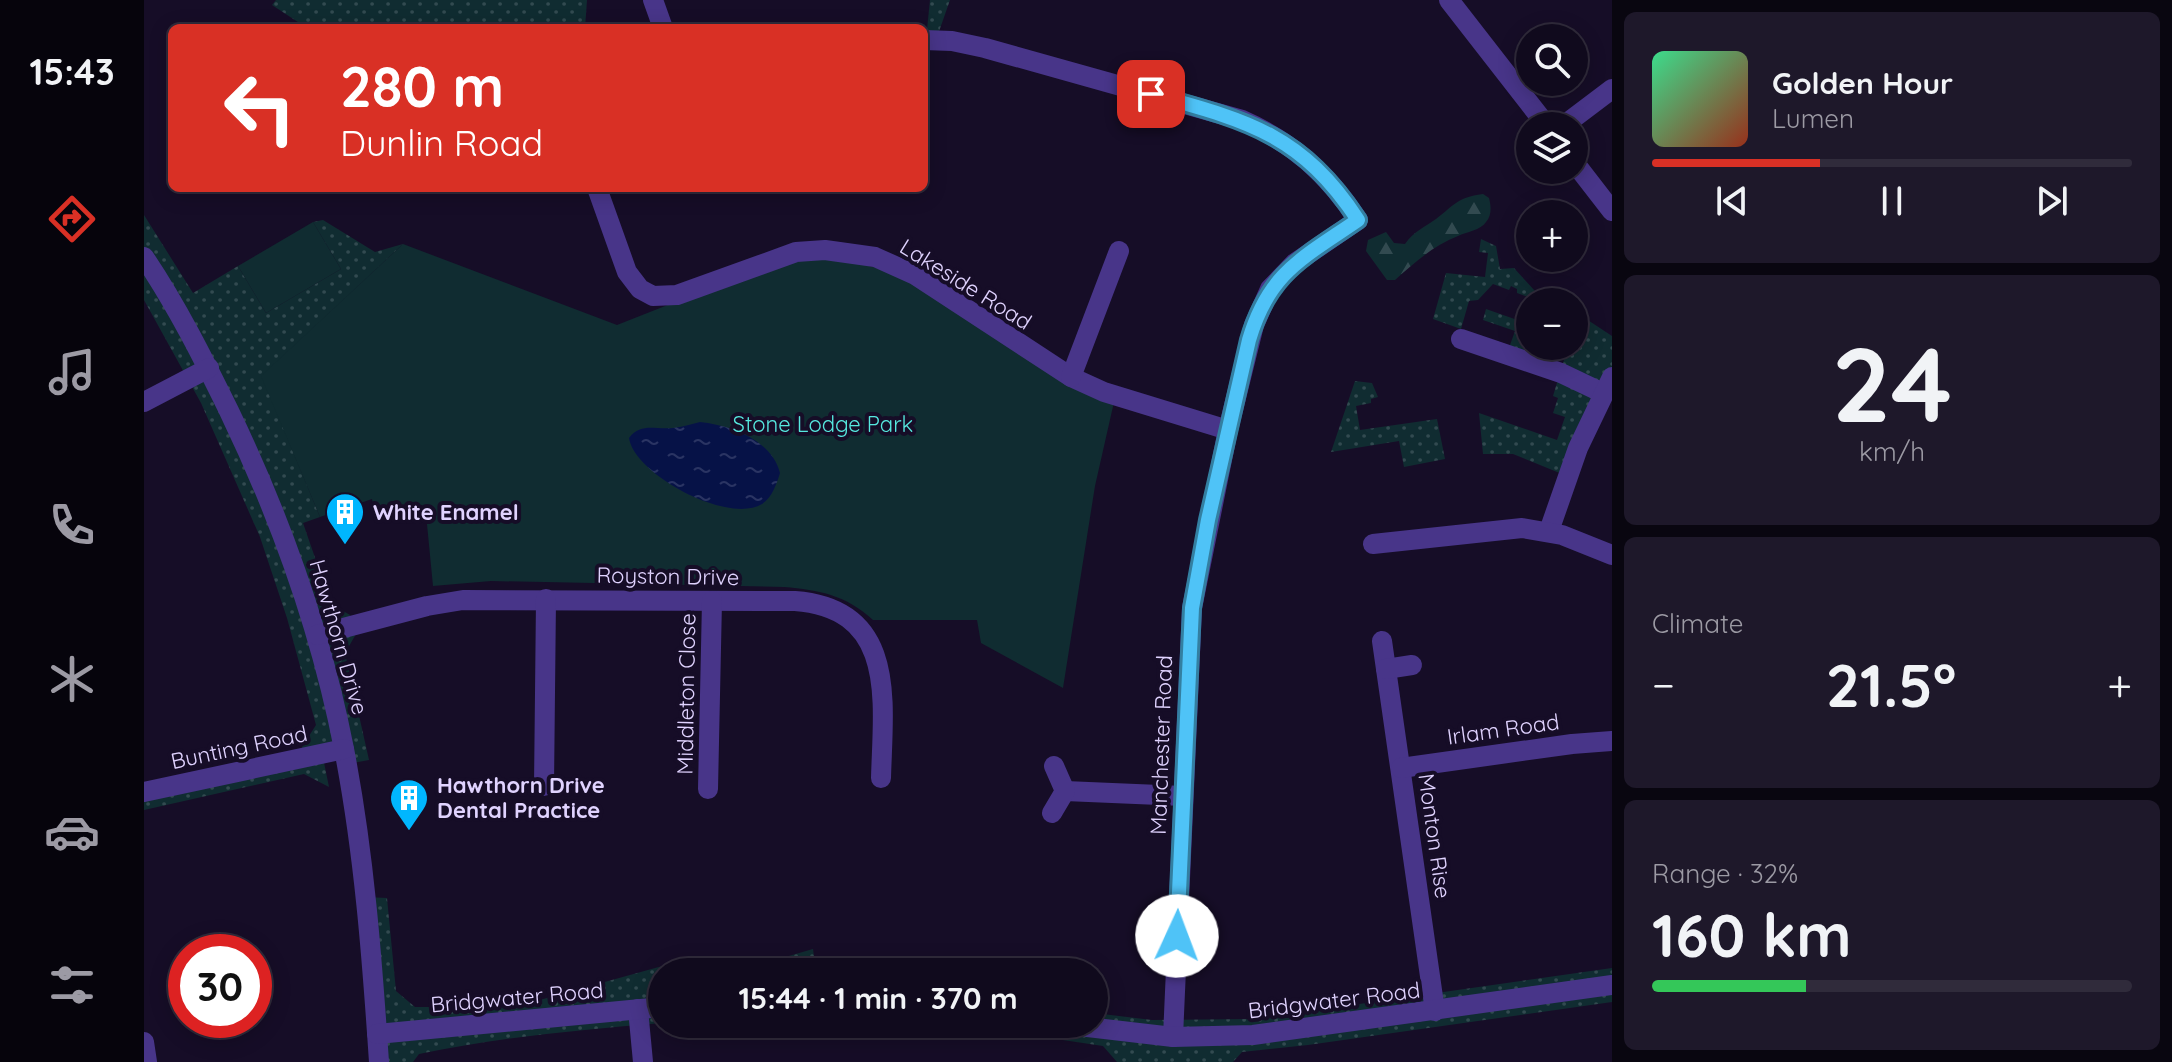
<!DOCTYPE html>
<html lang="en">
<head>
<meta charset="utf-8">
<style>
  :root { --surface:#100a1d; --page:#1e182a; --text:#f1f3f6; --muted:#9c9aa4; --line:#302b3b; --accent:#d93025 }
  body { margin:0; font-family:Quicksand,sans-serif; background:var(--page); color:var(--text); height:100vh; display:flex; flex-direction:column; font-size:30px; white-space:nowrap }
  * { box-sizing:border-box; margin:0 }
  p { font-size:26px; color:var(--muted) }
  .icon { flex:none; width:44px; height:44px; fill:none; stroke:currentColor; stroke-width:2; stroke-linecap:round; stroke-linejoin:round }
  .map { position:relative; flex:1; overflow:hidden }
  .sheet { display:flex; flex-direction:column; gap:12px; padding:12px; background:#090610; width:560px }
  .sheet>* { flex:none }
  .banner { position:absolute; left:24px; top:24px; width:760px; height:168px; border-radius:12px; box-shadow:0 4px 20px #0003,0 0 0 2px var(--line); background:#d93025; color:#fff; overflow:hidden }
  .fabs { position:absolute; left:1372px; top:24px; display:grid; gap:16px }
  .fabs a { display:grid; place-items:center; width:72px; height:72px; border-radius:50%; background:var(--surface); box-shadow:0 4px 20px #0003,0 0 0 2px var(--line); font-size:40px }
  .speed { position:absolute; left:24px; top:934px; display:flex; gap:16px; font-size:40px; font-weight:700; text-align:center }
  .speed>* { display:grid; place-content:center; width:104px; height:104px; border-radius:50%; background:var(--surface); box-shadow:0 4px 20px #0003,0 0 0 2px var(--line); line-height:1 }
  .speed .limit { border:12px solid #d22; background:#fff; color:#111 }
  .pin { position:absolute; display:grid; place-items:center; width:68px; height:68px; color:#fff; margin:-34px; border-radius:16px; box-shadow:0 4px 12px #0006 }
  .me { position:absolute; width:88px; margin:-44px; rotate:2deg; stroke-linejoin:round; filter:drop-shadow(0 0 6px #0008) }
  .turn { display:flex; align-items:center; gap:28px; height:168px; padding:0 40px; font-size:36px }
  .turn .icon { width:104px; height:104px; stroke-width:2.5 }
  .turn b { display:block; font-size:56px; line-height:68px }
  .big { font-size:60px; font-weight:700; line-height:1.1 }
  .sheet .card { flex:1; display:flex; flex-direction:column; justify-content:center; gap:12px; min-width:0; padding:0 28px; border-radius:12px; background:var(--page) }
  .sheet .dial { align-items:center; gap:0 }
  .dial b { font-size:104px; line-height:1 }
  .song { display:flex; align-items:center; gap:24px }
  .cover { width:96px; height:96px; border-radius:12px; background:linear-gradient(135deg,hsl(150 70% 55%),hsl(10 70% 35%)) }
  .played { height:8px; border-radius:4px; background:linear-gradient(90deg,var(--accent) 35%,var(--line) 35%) }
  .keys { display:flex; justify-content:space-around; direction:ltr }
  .heat { display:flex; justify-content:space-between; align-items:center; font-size:44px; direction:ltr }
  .charge { height:12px; border-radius:6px; background:linear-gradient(90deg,#34c759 32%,var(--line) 0) }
  .trip { position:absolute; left:504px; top:958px; width:460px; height:80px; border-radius:40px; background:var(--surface); box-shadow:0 4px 20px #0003,0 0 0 2px var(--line); font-weight:700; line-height:80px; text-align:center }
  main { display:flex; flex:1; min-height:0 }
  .tabs { display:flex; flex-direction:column; width:144px; justify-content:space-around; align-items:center; background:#06040c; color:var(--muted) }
  .tabs .icon { width:56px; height:56px }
  .tabs .active { color:var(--accent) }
  .tabs b { font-size:36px; color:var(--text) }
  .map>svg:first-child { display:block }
  .grass { fill:url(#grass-dots) }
  .forest { fill:url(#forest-firs) }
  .park { fill:#102c31 }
  .water { fill:url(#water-ripples) }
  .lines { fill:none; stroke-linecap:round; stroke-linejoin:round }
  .minor { stroke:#483589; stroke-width:20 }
  .route-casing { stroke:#337fa1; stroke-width:20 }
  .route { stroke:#4fc3f7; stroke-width:14 }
  .labels { text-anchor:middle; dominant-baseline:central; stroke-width:8; stroke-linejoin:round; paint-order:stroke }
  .street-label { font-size:22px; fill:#e0d3ff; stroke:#160d27 }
  .park-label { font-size:22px; fill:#56e8df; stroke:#160d27 }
  .poi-label { font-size:22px; font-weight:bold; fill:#e0d3ff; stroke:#160d27; text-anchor:start }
</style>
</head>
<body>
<main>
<nav class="tabs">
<b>15:43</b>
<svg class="icon active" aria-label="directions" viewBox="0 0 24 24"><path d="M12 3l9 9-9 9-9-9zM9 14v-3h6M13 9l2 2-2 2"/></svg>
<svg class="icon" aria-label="music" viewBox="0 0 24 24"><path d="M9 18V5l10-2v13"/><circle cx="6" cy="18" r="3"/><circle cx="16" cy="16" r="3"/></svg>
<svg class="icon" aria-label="phone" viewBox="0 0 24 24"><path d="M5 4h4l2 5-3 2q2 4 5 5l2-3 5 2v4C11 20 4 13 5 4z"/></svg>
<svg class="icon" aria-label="climate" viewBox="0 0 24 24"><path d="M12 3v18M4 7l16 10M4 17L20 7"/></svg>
<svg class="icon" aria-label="car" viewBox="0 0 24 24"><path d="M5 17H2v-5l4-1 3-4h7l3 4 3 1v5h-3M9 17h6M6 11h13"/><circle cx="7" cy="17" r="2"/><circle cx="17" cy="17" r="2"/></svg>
<svg class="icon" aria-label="filters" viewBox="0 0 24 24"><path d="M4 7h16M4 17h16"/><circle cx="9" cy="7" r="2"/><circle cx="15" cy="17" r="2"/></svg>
</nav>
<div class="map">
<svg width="1468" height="1062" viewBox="0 0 1468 1062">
  <defs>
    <pattern id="grass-dots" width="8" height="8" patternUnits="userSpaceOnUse" patternTransform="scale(2)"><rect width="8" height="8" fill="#102c31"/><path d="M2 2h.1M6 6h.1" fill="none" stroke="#324a50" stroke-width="1.8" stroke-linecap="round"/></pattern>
    <pattern id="forest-firs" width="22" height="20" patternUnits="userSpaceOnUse" patternTransform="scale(2)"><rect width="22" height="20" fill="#102c31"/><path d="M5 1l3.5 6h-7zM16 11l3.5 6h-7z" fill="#324a50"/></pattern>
    <pattern id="water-ripples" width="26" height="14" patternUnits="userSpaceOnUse" patternTransform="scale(2)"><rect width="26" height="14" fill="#061247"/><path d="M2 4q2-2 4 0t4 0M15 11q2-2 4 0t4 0" fill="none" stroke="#2a3463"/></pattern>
  </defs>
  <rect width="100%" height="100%" fill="#160d27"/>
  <g class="grass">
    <path d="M132 0H443L441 28H163L128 5Z"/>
    <path d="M786 0H806L792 40H782Z"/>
    <path d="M0 215 49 293 94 266 122 313 197 269 169 222 179 220 231 252 259 244 118 376 176 517 159 523 187 604 206 615 212 634 201 653 225 760 203 764 178 753 185 787 160 774 0 810V792L158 757V747L172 725 143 618 116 537 57 403 0 300Z"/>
    <path d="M1337 239 1352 246 1356 269 1370 268 1401 302H1386V312L1383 311 1387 298 1373 293V289L1367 286 1365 290 1349 284 1334 300 1325 301 1317 329 1289 319 1302 273 1341 277 1344 253 1335 252Z"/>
    <path d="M1342 309 1379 322 1375 335 1386 339V346H1430V311L1468 336V377L1423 476 1369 454H1339L1335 413 1413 440 1421 417 1409 413 1414 398 1409 396 1423 350 1413 347 1407 362 1365 348 1371 331 1339 320Z"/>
    <path d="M1211 381 1228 383 1234 397 1227 399V403L1212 406 1216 430 1293 419 1301 459 1260 467 1255 441 1187 452Z"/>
    <path d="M221 897 243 898 252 991 271 1007H332L385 1003 522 965 523 972H518V1023C436 1030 355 1037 275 1054L269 1062H235Z"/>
    <path d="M669 949 672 972H590Z"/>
    <path d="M1468 968V1002L1164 1045 1098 1052 1089 1062H973L959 1046 811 1024H950V1013L1008 1020 1110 1019Z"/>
  </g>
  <path class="forest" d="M1339 194 1345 198C1347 206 1348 215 1342 222 1337 230 1322 232 1314 236 1290 245 1270 263 1251 280H1243L1222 251 1224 240 1242 232 1250 243 1261 244C1270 231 1281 227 1292 219 1312 204 1312 198 1339 194Z"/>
  <g class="park">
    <path d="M169 222 197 269 122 313 94 266Z"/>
    <path d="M259 244 473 325 635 261 681 255 749 272 970 402 951 486 919 688 837 643 833 620H729C702 595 675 590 640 587L347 581 289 586 282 514 231 516 228 499 176 517 117 376Z"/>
  </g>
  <path class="water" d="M556 422C586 425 628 440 636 473 633 483 628 498 618 504 584 525 490 474 485 438 497 422 511 430 529 428 538 427 547 424 556 422Z"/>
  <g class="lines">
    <g class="minor">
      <path d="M509 0 519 28"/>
      <path d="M1305 0 1403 126"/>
      <path d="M780 40 808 41 841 48 1098 120C1148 142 1184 174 1214 220L1151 263 1126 289 1110 325 1084 430 1048 608 1029 1037"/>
      <path d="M1419 126 1468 89"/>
      <path d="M1430 162 1468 211"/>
      <path d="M453 188 483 272 496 289 509 296 533 295 652 252 681 250 731 257 771 275 927 377 960 392 1084 430"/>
      <path d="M0 257C33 306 59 358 85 411 137 519 177 631 200 749 220 852 228 957 235 1062"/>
      <path d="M1317 339 1417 373 1459 393"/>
      <path d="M927 377 975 251"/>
      <path d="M0 402 65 368"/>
      <path d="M1405 531 1434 448 1468 377"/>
      <path d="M1229 544 1378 528 1418 535 1468 555"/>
      <path d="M173 635 283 606 319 600 651 601C754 609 739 702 737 778"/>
      <path d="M1238 641 1291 1011"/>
      <path d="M1242 669 1268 665"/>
      <path d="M1257 768 1428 744 1468 741"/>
      <path d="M400 786 402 599"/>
      <path d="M564 789 568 601"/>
      <path d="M921 791 1039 796"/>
      <path d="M0 792 200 749"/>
      <path d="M908 813 921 791 910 766"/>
      <path d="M494 1009 499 1062"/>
      <path d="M918 1024 1029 1037 1109 1035 1468 985"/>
      <path d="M233 1034 518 1007"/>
      <path d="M0 1042 3 1062"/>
    </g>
  </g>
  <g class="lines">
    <g class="route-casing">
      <path id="route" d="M1007 94C1101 120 1157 133 1214 220 1159 258 1125 272 1105 340L1064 520 1048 608 1033 936"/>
    </g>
    <use href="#route" class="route"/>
  </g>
  <defs>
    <g id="building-pin" transform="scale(2)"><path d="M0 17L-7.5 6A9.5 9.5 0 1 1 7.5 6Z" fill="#00b6fe" stroke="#160d27"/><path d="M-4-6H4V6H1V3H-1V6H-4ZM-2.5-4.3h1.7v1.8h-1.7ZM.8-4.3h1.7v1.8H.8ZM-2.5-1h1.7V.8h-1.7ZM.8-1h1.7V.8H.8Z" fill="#fff"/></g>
  </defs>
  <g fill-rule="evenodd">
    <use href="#building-pin" x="201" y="512"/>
    <use href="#building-pin" x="265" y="798"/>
  </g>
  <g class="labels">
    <g class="street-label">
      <text transform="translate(822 284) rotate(32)">Lakeside Road</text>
      <text transform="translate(524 576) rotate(1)">Royston Drive</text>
      <text transform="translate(195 637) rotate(74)">Hawthorn Drive</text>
      <text transform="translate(542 694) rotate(-89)">Middleton Close</text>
      <text transform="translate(1359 729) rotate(-8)">Irlam Road</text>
      <text transform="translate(1017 745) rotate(-88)">Manchester Road</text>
      <text transform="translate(95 747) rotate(-12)">Bunting Road</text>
      <text transform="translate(1291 836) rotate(82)">Monton Rise</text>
      <text transform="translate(373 997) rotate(-5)">Bridgwater Road</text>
      <text transform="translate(1190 1000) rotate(-7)">Bridgwater Road</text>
    </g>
    <g class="park-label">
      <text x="679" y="424">Stone Lodge Park</text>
    </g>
    <g class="poi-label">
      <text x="229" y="512">White Enamel</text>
      <text x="293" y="785">Hawthorn Drive<tspan x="293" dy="25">Dental Practice</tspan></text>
    </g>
  </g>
</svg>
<div class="fabs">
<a><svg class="icon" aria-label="search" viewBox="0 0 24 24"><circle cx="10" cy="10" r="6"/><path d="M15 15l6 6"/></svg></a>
<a><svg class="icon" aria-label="layers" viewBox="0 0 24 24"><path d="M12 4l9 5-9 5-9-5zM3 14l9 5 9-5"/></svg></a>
<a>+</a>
<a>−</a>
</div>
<div class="speed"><div class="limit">30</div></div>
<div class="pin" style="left:1007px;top:94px;background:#d93025"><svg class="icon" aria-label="arrive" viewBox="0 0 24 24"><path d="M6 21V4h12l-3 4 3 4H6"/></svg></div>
<svg class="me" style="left:1033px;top:936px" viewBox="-20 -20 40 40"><circle r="19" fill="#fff"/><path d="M0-13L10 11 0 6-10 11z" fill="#4fc3f7"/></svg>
<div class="trip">15:44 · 1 min · 370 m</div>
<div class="banner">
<div class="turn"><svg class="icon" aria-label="left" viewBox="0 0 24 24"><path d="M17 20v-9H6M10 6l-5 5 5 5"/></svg><div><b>280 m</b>Dunlin Road</div></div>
</div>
</div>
<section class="sheet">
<div class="card">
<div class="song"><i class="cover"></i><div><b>Golden Hour</b><p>Lumen</p></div></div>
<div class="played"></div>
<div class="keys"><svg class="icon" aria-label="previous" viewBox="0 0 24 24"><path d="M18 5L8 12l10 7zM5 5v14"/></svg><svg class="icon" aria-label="pause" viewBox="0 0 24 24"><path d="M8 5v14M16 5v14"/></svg><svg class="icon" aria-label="next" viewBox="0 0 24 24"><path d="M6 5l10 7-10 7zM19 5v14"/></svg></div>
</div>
<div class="card dial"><b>24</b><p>km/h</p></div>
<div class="card"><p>Climate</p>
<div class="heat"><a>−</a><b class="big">21.5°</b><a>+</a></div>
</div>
<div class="card"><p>Range · 32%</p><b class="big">160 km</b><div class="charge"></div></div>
</section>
</main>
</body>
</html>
